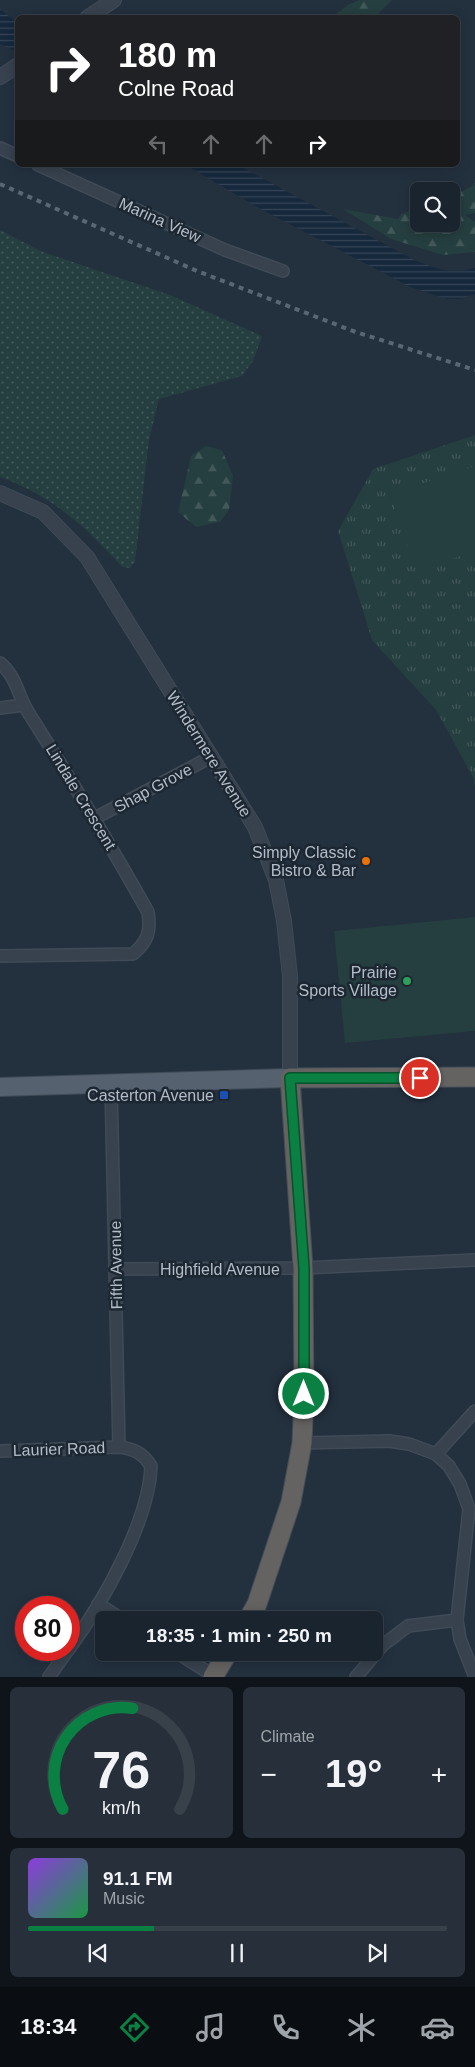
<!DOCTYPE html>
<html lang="en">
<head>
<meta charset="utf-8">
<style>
  :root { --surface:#1a242e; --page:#27303a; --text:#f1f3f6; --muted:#9fa4aa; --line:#38414a; --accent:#0b8043 }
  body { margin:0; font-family:Arial,sans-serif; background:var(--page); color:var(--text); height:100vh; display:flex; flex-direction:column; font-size:19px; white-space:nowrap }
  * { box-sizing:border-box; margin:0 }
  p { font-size:16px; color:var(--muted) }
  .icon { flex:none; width:28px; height:28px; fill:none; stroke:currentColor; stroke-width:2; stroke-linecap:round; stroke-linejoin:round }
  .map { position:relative; height:1677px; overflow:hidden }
  .sheet { display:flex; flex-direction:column; gap:10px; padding:10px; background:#0e1419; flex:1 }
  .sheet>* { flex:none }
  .top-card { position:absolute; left:15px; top:15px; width:445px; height:152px; border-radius:8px; box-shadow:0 2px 12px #0003,0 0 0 1px var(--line); background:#202124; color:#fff; overflow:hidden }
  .tools { position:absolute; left:410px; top:182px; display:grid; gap:10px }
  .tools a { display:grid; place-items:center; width:50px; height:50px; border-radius:8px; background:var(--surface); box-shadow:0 2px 12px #0003,0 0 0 1px var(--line); font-size:25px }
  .speed { position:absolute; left:15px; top:1596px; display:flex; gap:10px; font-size:25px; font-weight:700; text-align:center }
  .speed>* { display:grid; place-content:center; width:65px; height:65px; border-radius:50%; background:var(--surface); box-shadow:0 2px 12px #0003,0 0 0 1px var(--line); line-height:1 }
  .speed .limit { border:8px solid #d22; background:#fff; color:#111 }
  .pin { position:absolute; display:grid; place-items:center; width:42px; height:42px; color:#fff; margin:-21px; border:2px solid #fff; border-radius:50%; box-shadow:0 1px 5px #0007 }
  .me { position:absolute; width:55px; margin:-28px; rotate:0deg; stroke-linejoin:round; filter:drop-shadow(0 0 4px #0008) }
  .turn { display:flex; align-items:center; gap:18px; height:105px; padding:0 20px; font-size:22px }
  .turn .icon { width:65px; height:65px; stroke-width:2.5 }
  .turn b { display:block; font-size:35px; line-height:42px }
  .lanes { display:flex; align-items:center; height:48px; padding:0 20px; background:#0003; justify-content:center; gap:25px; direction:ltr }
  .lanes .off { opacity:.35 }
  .big { font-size:38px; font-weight:600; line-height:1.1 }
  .sheet .card { flex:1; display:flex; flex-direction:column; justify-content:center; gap:8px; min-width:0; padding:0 18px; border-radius:8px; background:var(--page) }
  .sheet .dial { align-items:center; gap:0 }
  .dial svg { height:130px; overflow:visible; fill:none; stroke:var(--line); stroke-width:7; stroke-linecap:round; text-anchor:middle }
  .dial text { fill:var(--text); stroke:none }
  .song { display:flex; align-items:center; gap:15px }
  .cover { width:60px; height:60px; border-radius:8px; background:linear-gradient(135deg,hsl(270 70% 55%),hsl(140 70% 35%)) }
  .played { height:5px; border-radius:2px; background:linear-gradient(90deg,var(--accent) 30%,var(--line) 30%) }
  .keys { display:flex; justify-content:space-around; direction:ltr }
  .heat { display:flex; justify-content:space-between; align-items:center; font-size:28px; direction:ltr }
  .sheet .tiles { flex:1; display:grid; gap:10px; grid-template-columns:1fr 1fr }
  .card:last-child { grid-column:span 2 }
  .trip { position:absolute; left:95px; top:1611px; width:288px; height:50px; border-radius:8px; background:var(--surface); box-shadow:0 2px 12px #0003,0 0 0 1px var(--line); font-weight:600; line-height:50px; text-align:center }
  .menu { display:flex; height:80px; justify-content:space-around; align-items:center; background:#0a0e12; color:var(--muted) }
  .menu .icon { width:35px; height:35px }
  .menu .selected { color:var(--accent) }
  .menu b { font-size:22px; color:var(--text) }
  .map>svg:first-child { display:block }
  .grass { fill:url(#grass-dots) }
  .forest { fill:url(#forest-firs) }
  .park { fill:url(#park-tufts) }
  .pitch { fill:#253e3f }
  .water { fill:url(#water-rules) }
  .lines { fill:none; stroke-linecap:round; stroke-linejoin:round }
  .minor-casing { stroke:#404b57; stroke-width:14 }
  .tertiary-casing { stroke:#404b57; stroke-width:16 }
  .primary-casing { stroke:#404b57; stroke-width:20 }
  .trunk-casing { stroke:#424d58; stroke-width:21 }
  .minor { stroke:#37424e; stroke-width:11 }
  .tertiary { stroke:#37424e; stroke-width:14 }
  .primary { stroke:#55616e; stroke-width:18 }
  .trunk { stroke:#646361; stroke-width:19 }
  .rail { stroke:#596775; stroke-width:4; stroke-dasharray:5 5; stroke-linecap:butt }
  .route-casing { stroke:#07532c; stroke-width:12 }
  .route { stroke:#0b8043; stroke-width:9 }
  .food-dot { fill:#e8710a; stroke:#1c2732; stroke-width:2 }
  .leisure-dot { fill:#2e9e5b; stroke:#1c2732; stroke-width:2 }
  .transit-dot { fill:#1a4fb4; stroke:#1c2732; stroke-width:2 }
  .labels { text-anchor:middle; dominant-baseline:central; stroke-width:5; stroke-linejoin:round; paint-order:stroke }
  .street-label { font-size:16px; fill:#b3bdc9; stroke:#1c2732 }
  .poi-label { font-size:16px; fill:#b3bdc9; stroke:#1c2732; text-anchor:end }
</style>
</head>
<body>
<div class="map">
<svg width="475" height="1677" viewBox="0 0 475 1677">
  <defs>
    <pattern id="grass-dots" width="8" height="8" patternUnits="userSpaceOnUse" patternTransform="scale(1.25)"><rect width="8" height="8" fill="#253e3f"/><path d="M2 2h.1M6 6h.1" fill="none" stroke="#425859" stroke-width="1.8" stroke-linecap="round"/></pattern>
    <pattern id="forest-firs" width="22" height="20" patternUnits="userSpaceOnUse" patternTransform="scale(1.25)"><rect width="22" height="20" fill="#253e3f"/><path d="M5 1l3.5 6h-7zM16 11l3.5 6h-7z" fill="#425859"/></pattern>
    <pattern id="park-tufts" width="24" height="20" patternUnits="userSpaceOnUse" patternTransform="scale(1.25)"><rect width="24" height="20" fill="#253e3f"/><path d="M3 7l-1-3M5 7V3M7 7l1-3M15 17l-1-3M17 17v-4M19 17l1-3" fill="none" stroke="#425859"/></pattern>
    <pattern id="water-rules" width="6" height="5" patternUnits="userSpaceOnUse" patternTransform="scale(1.25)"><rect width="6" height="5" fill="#16283c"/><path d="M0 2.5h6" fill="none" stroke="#364557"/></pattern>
  </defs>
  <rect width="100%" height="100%" fill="#23303e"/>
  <path class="grass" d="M0 230 43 252 170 295 262 336 253 361 242 376 159 399 149 440 135 562 130 568 122 567C86 527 52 496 0 477Z"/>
  <g class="forest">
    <path d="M359 0H392L375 17H332L348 5Z"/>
    <path d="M475 183V213L465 215 475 222V252L443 255 391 239 343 209 398 219 401 214 419 207V224H451V197L472 186Z"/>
    <path d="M206 446 222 450 233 476 229 510 220 522 196 527 178 512 191 456Z"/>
  </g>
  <path class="park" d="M475 435V787L473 777 436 710 372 640 338 531 373 469Z"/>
  <g class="pitch">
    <path d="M475 466V551L416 571 391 494Z"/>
    <path d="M475 917V1031L345 1043 334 931Z"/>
  </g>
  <g class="water">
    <path d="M0 9 17 23V52L0 44Z"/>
    <path d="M186 165H238L414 260C434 268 452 275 475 268V294L459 299H447L410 287 257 207Z"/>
  </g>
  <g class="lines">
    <g class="minor-casing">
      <g id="minor">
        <path d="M0 148 18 156"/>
        <path d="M38 165 225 250 283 271"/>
        <path d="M0 663C16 676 18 695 28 712 70 778 110 844 148 912 151 932 148 941 133 954L0 956"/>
        <path d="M0 708 24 705"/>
        <path d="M95 818 211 757"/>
        <path d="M111 1084 119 1447"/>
        <path d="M115 1269 303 1268 475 1260"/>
        <path d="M302 1443 389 1441 409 1444 436 1454 449 1466 460 1484 469 1509 457 1620 460 1639 475 1677"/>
        <path d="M0 1451 119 1447C134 1449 143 1453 151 1466 149 1522 102 1604 69 1649"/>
        <path d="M436 1454 475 1411"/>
        <path d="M98 1604 123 1620"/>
        <path d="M176 1652 214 1676"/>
        <path d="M49 1677 68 1650"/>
        <path d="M356 1677 383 1645 408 1626 457 1620"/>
      </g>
    </g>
    <g class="tertiary-casing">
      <g id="tertiary">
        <path d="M87 18 114 0"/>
        <path d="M0 77 18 65"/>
        <path d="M0 493 43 512 87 557 255 827 276 880 284 921 290 976V1078"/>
      </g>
    </g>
    <g class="primary-casing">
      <path id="primary" d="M0 1087 290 1078"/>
    </g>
    <g class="trunk-casing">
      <g id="trunk">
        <path d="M248 1620 257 1604 291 1502 302 1443 304 1394 303 1268 290 1078 475 1077"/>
        <path d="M213 1677 228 1652"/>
      </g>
    </g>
    <use href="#minor" class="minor"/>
    <use href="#tertiary" class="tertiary"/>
    <use href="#primary" class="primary"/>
    <use href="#trunk" class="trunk"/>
    <path class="rail" d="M0 184 197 271 353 331 475 370"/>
  </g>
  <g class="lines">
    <g class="route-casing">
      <path id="route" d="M304 1394V1268L290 1078H420"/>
    </g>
    <use href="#route" class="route"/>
  </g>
  <circle class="food-dot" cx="366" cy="861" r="5"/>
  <circle class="leisure-dot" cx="407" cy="981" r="5"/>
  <rect class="transit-dot" x="219" y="1090" width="10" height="10" rx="2.5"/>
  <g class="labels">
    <g class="street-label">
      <text transform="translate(160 220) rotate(24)">Marina View</text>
      <text transform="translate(209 754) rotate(58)">Windermere Avenue</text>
      <text transform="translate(153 788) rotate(-28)">Shap Grove</text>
      <text transform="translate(81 797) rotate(59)">Lindale Crescent</text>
      <text transform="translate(116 1265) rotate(-91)">Fifth Avenue</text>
      <text x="220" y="1269">Highfield Avenue</text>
      <text transform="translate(59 1449) rotate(-2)">Laurier Road</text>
    </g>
    <g class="poi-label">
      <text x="356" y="852">Simply Classic<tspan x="356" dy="18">Bistro &amp; Bar</tspan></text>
      <text x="397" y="972">Prairie<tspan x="397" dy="18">Sports Village</tspan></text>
      <text x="214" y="1095">Casterton Avenue</text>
    </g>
  </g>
</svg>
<div class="tools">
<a><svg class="icon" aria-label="search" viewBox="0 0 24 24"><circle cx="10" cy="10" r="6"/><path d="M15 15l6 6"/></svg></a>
</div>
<div class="speed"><div class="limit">80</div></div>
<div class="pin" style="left:420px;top:1078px;background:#d93025"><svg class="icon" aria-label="arrive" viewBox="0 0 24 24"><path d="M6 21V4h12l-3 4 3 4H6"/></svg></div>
<svg class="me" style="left:304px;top:1394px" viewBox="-20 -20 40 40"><circle r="17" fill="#0b8043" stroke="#fff" stroke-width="3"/><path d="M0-11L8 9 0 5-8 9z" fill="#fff"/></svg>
<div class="trip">18:35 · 1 min · 250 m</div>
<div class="top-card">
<div class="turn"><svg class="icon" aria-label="right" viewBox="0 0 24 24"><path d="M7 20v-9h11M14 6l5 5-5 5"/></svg><div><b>180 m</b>Colne Road</div></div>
<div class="lanes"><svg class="icon off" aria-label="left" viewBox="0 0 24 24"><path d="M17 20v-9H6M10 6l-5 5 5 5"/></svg><svg class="icon off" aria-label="ahead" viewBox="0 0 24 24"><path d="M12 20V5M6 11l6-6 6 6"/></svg><svg class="icon off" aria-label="ahead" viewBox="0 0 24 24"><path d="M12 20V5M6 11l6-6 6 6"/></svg><svg class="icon" aria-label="right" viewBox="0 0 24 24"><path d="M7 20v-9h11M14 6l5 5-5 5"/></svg></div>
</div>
</div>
<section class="sheet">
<div class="tiles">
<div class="card dial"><svg viewBox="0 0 100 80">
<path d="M14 69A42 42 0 1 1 86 69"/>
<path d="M14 69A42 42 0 0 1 57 7" stroke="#0b8043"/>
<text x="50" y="56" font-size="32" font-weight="700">76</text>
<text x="50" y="72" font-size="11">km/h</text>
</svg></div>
<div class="card"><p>Climate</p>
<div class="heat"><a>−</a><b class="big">19°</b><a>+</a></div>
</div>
<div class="card">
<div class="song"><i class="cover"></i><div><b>91.1 FM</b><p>Music</p></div></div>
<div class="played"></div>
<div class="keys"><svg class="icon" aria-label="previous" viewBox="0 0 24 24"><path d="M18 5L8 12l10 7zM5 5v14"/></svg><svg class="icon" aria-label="pause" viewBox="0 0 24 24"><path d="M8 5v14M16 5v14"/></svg><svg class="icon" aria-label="next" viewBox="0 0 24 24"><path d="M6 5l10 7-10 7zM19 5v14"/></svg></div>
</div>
</div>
</section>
<nav class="menu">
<b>18:34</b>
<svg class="icon selected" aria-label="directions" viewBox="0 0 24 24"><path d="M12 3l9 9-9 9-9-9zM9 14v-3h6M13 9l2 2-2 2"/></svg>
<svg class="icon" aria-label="music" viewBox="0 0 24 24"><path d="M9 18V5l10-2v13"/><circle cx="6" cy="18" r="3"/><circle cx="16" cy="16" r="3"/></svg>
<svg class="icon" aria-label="phone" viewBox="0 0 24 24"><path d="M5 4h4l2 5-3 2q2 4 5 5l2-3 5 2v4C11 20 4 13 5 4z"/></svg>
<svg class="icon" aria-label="climate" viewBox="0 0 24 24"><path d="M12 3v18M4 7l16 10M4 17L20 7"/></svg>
<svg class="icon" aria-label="car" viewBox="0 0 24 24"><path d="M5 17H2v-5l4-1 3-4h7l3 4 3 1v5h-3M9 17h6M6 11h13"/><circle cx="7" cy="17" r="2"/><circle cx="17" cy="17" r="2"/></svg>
</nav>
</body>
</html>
